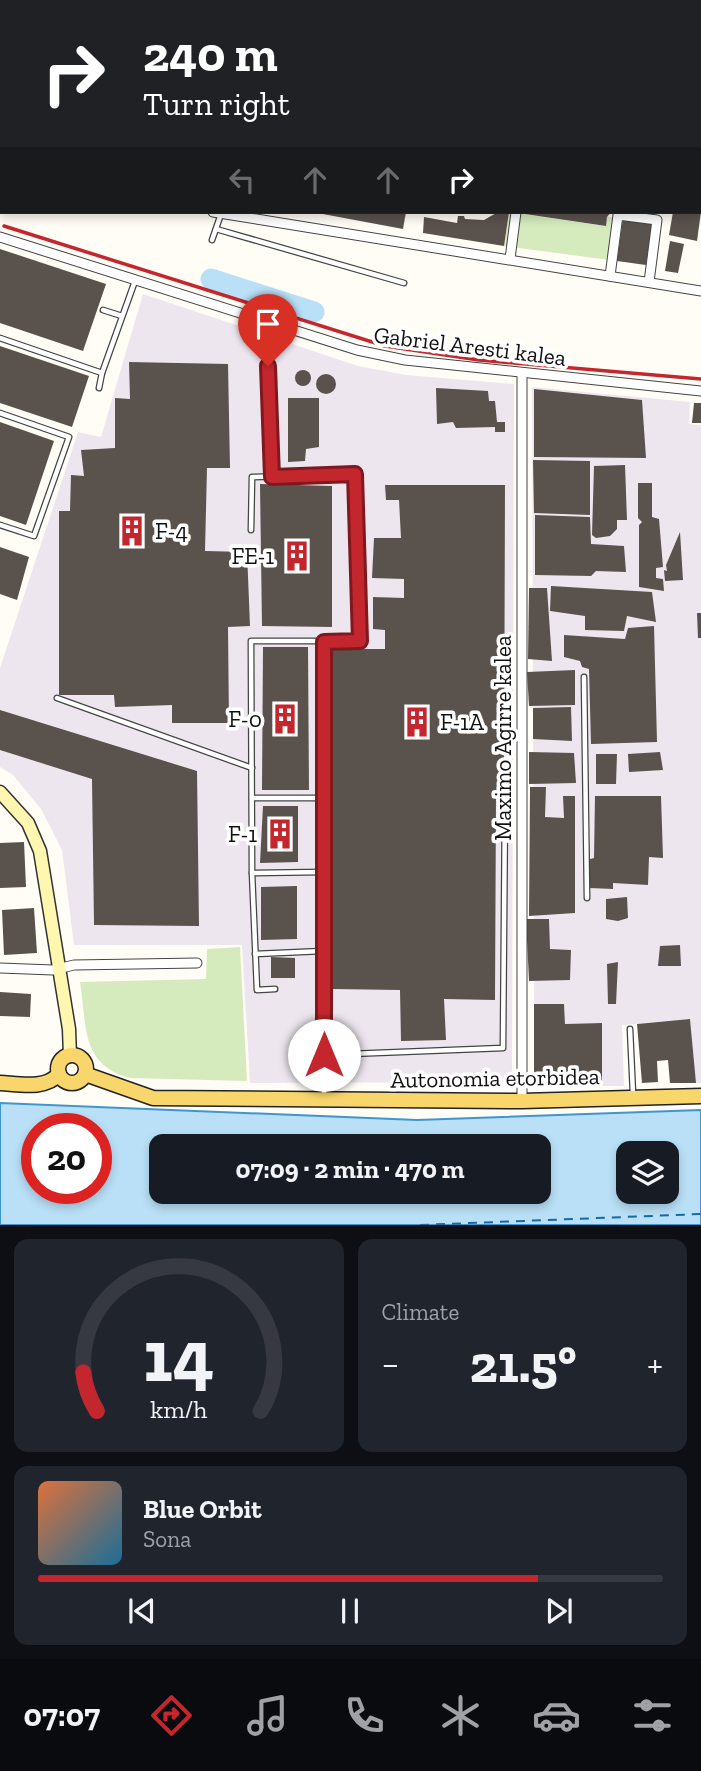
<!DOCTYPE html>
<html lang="en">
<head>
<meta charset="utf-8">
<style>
  :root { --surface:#171b24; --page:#20242c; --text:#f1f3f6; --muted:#9ea1a6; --line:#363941; --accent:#c4262e }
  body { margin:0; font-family:"Zilla Slab",serif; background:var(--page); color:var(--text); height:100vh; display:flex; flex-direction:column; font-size:26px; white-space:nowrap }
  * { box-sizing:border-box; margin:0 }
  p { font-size:23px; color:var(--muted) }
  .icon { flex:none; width:38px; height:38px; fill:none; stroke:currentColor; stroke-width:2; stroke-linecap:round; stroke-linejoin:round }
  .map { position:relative; height:1225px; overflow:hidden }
  .panel { display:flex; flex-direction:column; gap:14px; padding:14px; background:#0d0f14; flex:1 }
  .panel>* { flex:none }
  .top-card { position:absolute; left:0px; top:0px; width:702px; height:214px; box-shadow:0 4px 10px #0003; background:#202124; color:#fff; overflow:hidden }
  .fabs { position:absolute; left:616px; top:1141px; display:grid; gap:14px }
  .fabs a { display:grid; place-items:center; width:63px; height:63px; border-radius:14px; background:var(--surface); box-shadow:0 4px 10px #0003; font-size:35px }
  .speed { position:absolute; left:21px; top:1113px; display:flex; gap:14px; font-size:35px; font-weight:700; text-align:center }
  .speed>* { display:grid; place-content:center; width:91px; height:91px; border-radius:50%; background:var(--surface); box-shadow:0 4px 10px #0003; line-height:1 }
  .speed .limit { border:10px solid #d22; background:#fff; color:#111 }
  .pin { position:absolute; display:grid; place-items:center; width:60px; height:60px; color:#fff; margin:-72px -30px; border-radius:50% 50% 50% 0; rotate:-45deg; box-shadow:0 0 7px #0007 }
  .pin .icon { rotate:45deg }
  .me { position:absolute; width:77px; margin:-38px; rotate:0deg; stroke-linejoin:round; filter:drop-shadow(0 0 5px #0008) }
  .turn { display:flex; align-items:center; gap:24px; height:147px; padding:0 28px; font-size:32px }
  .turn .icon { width:91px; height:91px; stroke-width:2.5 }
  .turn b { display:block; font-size:49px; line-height:60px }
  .lanes { display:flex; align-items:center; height:66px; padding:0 28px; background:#0003; justify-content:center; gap:35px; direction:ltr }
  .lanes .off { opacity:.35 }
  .big { font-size:52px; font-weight:800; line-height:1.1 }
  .panel .widget { flex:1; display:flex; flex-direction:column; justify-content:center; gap:10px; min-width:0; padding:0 24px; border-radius:14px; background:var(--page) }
  .panel .dial { align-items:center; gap:0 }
  .dial svg { height:182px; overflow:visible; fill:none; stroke:var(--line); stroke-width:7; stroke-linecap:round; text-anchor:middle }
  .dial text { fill:var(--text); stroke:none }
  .song { display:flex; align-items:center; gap:21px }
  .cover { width:84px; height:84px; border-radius:10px; background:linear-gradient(135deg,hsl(20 70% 55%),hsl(200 70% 35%)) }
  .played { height:7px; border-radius:4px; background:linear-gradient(90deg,var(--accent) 80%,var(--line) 80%) }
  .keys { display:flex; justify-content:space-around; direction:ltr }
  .heat { display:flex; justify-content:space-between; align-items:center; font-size:38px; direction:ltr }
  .panel .tiles { flex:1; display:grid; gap:14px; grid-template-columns:1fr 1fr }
  .widget:last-child { grid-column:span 2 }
  .trip { position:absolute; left:149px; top:1134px; width:402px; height:70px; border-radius:14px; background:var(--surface); box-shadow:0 4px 10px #0003; font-weight:800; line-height:70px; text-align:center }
  .tabs { display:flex; height:112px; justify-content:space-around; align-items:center; background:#090b0e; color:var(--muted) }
  .tabs .icon { width:49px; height:49px }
  .tabs .active { color:var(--accent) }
  .tabs b { font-size:32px; color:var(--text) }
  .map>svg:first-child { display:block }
  .industrial { fill:#eee6ef }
  .farmland { fill:#f6f3d4 }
  .green { fill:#d5ebbd }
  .water { fill:#b9e0f7; stroke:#3f96cf; stroke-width:2; fill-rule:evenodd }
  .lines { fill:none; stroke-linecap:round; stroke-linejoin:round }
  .river { stroke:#b9e0f7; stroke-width:21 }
  .ferry { stroke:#1768a6; stroke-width:2; stroke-dasharray:9 7; stroke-linecap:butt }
  .building { fill:#5a524d }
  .lane-casing { stroke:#444; stroke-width:7 }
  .street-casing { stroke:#444; stroke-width:11 }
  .secondary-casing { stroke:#333; stroke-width:15 }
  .primary-casing { stroke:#222; stroke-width:17 }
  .lane { stroke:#fff; stroke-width:4.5 }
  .street { stroke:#fff; stroke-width:9 }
  .secondary { stroke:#fff6b0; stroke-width:12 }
  .primary { stroke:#f9d66b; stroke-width:14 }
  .rail { stroke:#c4262e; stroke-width:3.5 }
  .route-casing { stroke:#7f191e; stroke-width:18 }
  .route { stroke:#c4262e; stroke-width:12 }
  .labels { text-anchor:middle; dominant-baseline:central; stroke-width:7; stroke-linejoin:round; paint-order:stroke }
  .street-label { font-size:23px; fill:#111; stroke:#fff }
  .poi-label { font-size:23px; fill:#111; stroke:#fff; text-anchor:end }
</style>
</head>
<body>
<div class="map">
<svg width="701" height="1225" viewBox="0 0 701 1225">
  <rect width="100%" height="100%" fill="#fffdf5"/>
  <g class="industrial">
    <path d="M143 294 358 366 406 375 514 384 512 1082 250 1083 242 945H74L62 850 41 809 13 775 0 767V668L78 432 101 437Z"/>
    <path d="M532 387 690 402 689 424 701 425V1083H696L690 1019 622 1025 624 1086H602L601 1023 565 1024 564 1004H534Z"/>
  </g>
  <path class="farmland" d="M355 0H701V155L700 2Z"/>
  <g class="green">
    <path d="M509 212 605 226 607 217 623 218 617 261 504 246Z"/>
    <path d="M240 947 247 1081 130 1078C80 1065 87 1025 80 982L206 979 207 949Z"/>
  </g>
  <path class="water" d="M0 1103 417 1120 701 1110V1225H0ZM37 1129H96V1188H37ZM161 1146H539V1192H161ZM628 1153H667V1192H628Z"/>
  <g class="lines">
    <path class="river" d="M211 279 314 312"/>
    <path class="ferry" d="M420 1225 701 1214"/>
  </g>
  <g class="building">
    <path d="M312 212H406L403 229Z"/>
    <path d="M498 212H509L504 246 423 233 424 217 457 223 458 216H464L465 219 484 220Z"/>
    <path d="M524 212H611L607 217 606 226 525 214Z"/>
    <path d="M673 212H701L697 241 669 235Z"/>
    <path d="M623 218 652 223 646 265 617 261Z"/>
    <path d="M670 241 684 244 678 273 665 271Z"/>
    <path d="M0 249 106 284 83 351 0 323Z"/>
    <path d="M0 346 89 376 72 427 0 403Z"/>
    <path d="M129 362 228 364 230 468H207L205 551 247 552 250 626 228 627 229 723H172V705L115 707 114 695H59V511H70L71 475 84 476 81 450 115 448V398L130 399Z"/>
    <circle cx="303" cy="378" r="8"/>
    <circle cx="326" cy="384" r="10"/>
    <path d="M436 388 488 391 489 401H495L497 422H505V432H495V427L456 428 453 422 437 424Z"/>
    <path d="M534 389 642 400 646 458 534 457Z"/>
    <path d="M288 398H319V447L306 449 305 461 288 462Z"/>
    <path d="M694 403H701V423H692Z"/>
    <path d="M0 422 54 441 26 525 0 516Z"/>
    <path d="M533 460 590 461V515L534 513Z"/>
    <path d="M625 465 627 520H617V529L610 536 596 538 592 535 594 466Z"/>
    <path d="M638 483H652V517L659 519 663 567 656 568V578L663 579 664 591 639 587V525L642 522 638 518Z"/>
    <path d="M260 484 332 486V627L262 626Z"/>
    <path d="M385 485H505L504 796 496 795 495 1000 444 999 446 1040 401 1041 400 990 332 989 330 649H385V630L373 629V597L404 598V579L372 578 374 538H401L399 500H386Z"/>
    <path d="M535 515 590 517 591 544 624 546 626 572 596 571 591 576 535 575Z"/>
    <path d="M680 532 683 580 665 581 664 570 667 571 666 565Z"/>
    <path d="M0 547 29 557 17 600 0 594Z"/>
    <path d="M551 586 652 592 656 622 627 616 624 631 585 630V616L550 611Z"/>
    <path d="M529 588H547L552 661 528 659Z"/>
    <path d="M697 613H701V638H698Z"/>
    <path d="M654 626 657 742 591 744 589 669 582 667 580 661 564 657V635L625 639 628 628Z"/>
    <path d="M263 647H308L309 790H262Z"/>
    <path d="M575 670V705L529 706 527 672Z"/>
    <path d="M571 707 572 741 533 739V708Z"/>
    <path d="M0 710 197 771 199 926 94 925 92 779 0 750Z"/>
    <path d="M529 752 574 753 576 783 529 784Z"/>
    <path d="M660 752 663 770 629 772 628 754Z"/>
    <path d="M596 754H617L616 784H596Z"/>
    <path d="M530 787H546L545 817 564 818 563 796H575V913L529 916Z"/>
    <path d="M595 796H661L663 858 649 857 648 885 613 883V889L589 888 590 859 594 858Z"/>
    <path d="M263 806H298V862L260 863Z"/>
    <path d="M24 842 26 887 0 888V843Z"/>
    <path d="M297 886V939L261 940V887Z"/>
    <path d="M627 897 628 918 618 921 606 919V899Z"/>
    <path d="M34 908 37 953 4 955 2 910Z"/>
    <path d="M526 919H549L550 949 571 950 570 980 529 981Z"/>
    <path d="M680 945 681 966H658L660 946Z"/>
    <path d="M271 957 295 958V978H271Z"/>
    <path d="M618 962 616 1004H608L607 964Z"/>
    <path d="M0 992 31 994 30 1017 0 1016Z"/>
    <path d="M534 1004H564L565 1024 602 1023V1086L534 1087Z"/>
    <path d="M690 1019 696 1083H670L668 1060 657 1061 658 1082 642 1083 637 1024Z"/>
  </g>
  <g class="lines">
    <g class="lane-casing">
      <g id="lane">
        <path d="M615 2 616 0"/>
        <path d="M700 183H701"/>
        <path d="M216 229 404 283"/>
        <path d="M212 240 221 214"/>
        <path d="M103 310 122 316"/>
        <path d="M0 338 102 373 135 281"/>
        <path d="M268 366 272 477"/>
        <path d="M99 388 102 373"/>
        <path d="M0 413 69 437 34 536 0 525"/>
        <path d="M251 530 252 477 355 474 360 641H251L252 873 257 990 275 989"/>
        <path d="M584 677 587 898"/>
        <path d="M57 698 252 768"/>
        <path d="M252 798H324"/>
        <path d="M252 873 323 872"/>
        <path d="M255 954 323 951"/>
        <path d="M630 1029 633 1094"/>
        <path d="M324 1055 503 1048 505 802"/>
        <path d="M324 1097 325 642"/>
      </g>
    </g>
    <g class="street-casing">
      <g id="street">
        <path d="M0 57 2 58"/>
        <path d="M0 155 2 156"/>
        <path d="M0 174 2 173"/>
        <path d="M213 212 701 291"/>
        <path d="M0 237 357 350 405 360 701 391"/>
        <path d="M510 259 516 212"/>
        <path d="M610 276 618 215 657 220 649 282"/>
        <path d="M0 968 53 970 74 965 197 963"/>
        <path d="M522 1101V374"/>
      </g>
    </g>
    <g class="secondary-casing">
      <path id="secondary" d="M0 792 28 823 40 851 69 1029 70 1056"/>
    </g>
    <g class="primary-casing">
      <g id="primary">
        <circle cx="72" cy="1069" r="14"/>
        <path d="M85 1074 153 1098 522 1101 701 1096"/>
        <path d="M0 1083C19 1084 45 1090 59 1074"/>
      </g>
    </g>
    <use href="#lane" class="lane"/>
    <use href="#street" class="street"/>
    <use href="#secondary" class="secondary"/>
    <use href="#primary" class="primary"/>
    <path class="rail" d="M4 226 385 346 479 360 701 379"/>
  </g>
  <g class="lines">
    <g class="route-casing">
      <path id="route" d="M268 366 272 477 355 474 360 641 324 642V1055"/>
    </g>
    <use href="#route" class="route"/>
  </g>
  <defs>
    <g id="building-bare" transform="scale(2.415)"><path d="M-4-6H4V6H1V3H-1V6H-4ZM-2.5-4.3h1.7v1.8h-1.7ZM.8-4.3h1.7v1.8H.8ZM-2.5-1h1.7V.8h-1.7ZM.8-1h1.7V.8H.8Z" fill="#c4262e" stroke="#fff" stroke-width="2.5" paint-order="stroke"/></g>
  </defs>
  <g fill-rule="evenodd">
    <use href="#building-bare" x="132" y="531"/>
    <use href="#building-bare" x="297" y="556"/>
    <use href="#building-bare" x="285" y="719"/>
    <use href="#building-bare" x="417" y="722"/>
    <use href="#building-bare" x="280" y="834"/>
  </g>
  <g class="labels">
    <g class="street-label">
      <text transform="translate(470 346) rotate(7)">Gabriel Aresti kalea</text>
      <text transform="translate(503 738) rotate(-90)">Maximo Agirre kalea</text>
      <text transform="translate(495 1078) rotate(-1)">Autonomia etorbidea</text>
    </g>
    <g class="poi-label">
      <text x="155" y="531" text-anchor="start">F-4</text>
      <text x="274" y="556">FE-1</text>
      <text x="262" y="719">F-0</text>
      <text x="440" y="722" text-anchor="start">F-1A</text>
      <text x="257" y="834">F-1</text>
    </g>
  </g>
</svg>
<div class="fabs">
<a><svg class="icon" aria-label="layers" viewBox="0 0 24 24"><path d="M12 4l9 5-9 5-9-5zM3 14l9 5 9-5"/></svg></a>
</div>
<div class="speed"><div class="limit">20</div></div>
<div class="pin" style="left:268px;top:366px;background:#d93025"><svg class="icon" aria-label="arrive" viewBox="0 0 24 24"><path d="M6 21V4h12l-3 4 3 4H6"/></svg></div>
<svg class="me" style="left:324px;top:1055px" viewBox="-20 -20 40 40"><circle r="19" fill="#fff"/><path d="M0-13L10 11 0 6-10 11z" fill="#c4262e"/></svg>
<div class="trip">07:09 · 2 min · 470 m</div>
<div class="top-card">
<div class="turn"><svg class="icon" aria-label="right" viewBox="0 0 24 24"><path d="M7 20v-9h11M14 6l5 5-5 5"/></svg><div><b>240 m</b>Turn right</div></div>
<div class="lanes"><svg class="icon off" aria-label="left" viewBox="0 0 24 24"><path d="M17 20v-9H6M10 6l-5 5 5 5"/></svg><svg class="icon off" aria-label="ahead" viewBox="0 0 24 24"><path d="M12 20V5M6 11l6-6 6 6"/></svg><svg class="icon off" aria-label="ahead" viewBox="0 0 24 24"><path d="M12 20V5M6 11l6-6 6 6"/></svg><svg class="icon" aria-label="right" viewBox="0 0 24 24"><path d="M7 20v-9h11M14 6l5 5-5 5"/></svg></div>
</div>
</div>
<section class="panel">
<div class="tiles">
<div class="widget dial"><svg viewBox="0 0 100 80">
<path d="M14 69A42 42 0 1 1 86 69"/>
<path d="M14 69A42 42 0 0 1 8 52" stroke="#c4262e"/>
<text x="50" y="56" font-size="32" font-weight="700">14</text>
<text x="50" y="72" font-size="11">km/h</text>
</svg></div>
<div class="widget"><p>Climate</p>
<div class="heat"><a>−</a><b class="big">21.5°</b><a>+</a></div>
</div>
<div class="widget">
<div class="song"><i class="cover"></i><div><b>Blue Orbit</b><p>Sona</p></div></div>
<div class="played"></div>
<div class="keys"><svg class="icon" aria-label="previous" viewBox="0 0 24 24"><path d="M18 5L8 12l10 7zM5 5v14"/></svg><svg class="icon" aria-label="pause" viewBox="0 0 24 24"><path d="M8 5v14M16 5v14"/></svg><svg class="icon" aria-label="next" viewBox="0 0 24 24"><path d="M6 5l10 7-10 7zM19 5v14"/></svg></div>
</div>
</div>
</section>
<nav class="tabs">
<b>07:07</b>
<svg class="icon active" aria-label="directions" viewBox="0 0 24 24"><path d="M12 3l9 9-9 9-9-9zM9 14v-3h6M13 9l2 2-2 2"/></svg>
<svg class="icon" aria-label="music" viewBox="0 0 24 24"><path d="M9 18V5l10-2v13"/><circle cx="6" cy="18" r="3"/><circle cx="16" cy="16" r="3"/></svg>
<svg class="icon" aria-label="phone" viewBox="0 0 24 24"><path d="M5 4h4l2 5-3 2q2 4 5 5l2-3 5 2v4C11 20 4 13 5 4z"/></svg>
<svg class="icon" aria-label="climate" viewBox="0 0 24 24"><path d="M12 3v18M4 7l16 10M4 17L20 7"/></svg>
<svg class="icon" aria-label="car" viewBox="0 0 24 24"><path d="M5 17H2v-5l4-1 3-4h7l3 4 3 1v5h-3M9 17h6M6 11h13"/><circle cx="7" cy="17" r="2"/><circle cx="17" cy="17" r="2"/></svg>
<svg class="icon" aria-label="filters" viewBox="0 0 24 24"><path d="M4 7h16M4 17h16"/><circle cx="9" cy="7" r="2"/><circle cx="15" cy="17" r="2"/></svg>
</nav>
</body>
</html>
